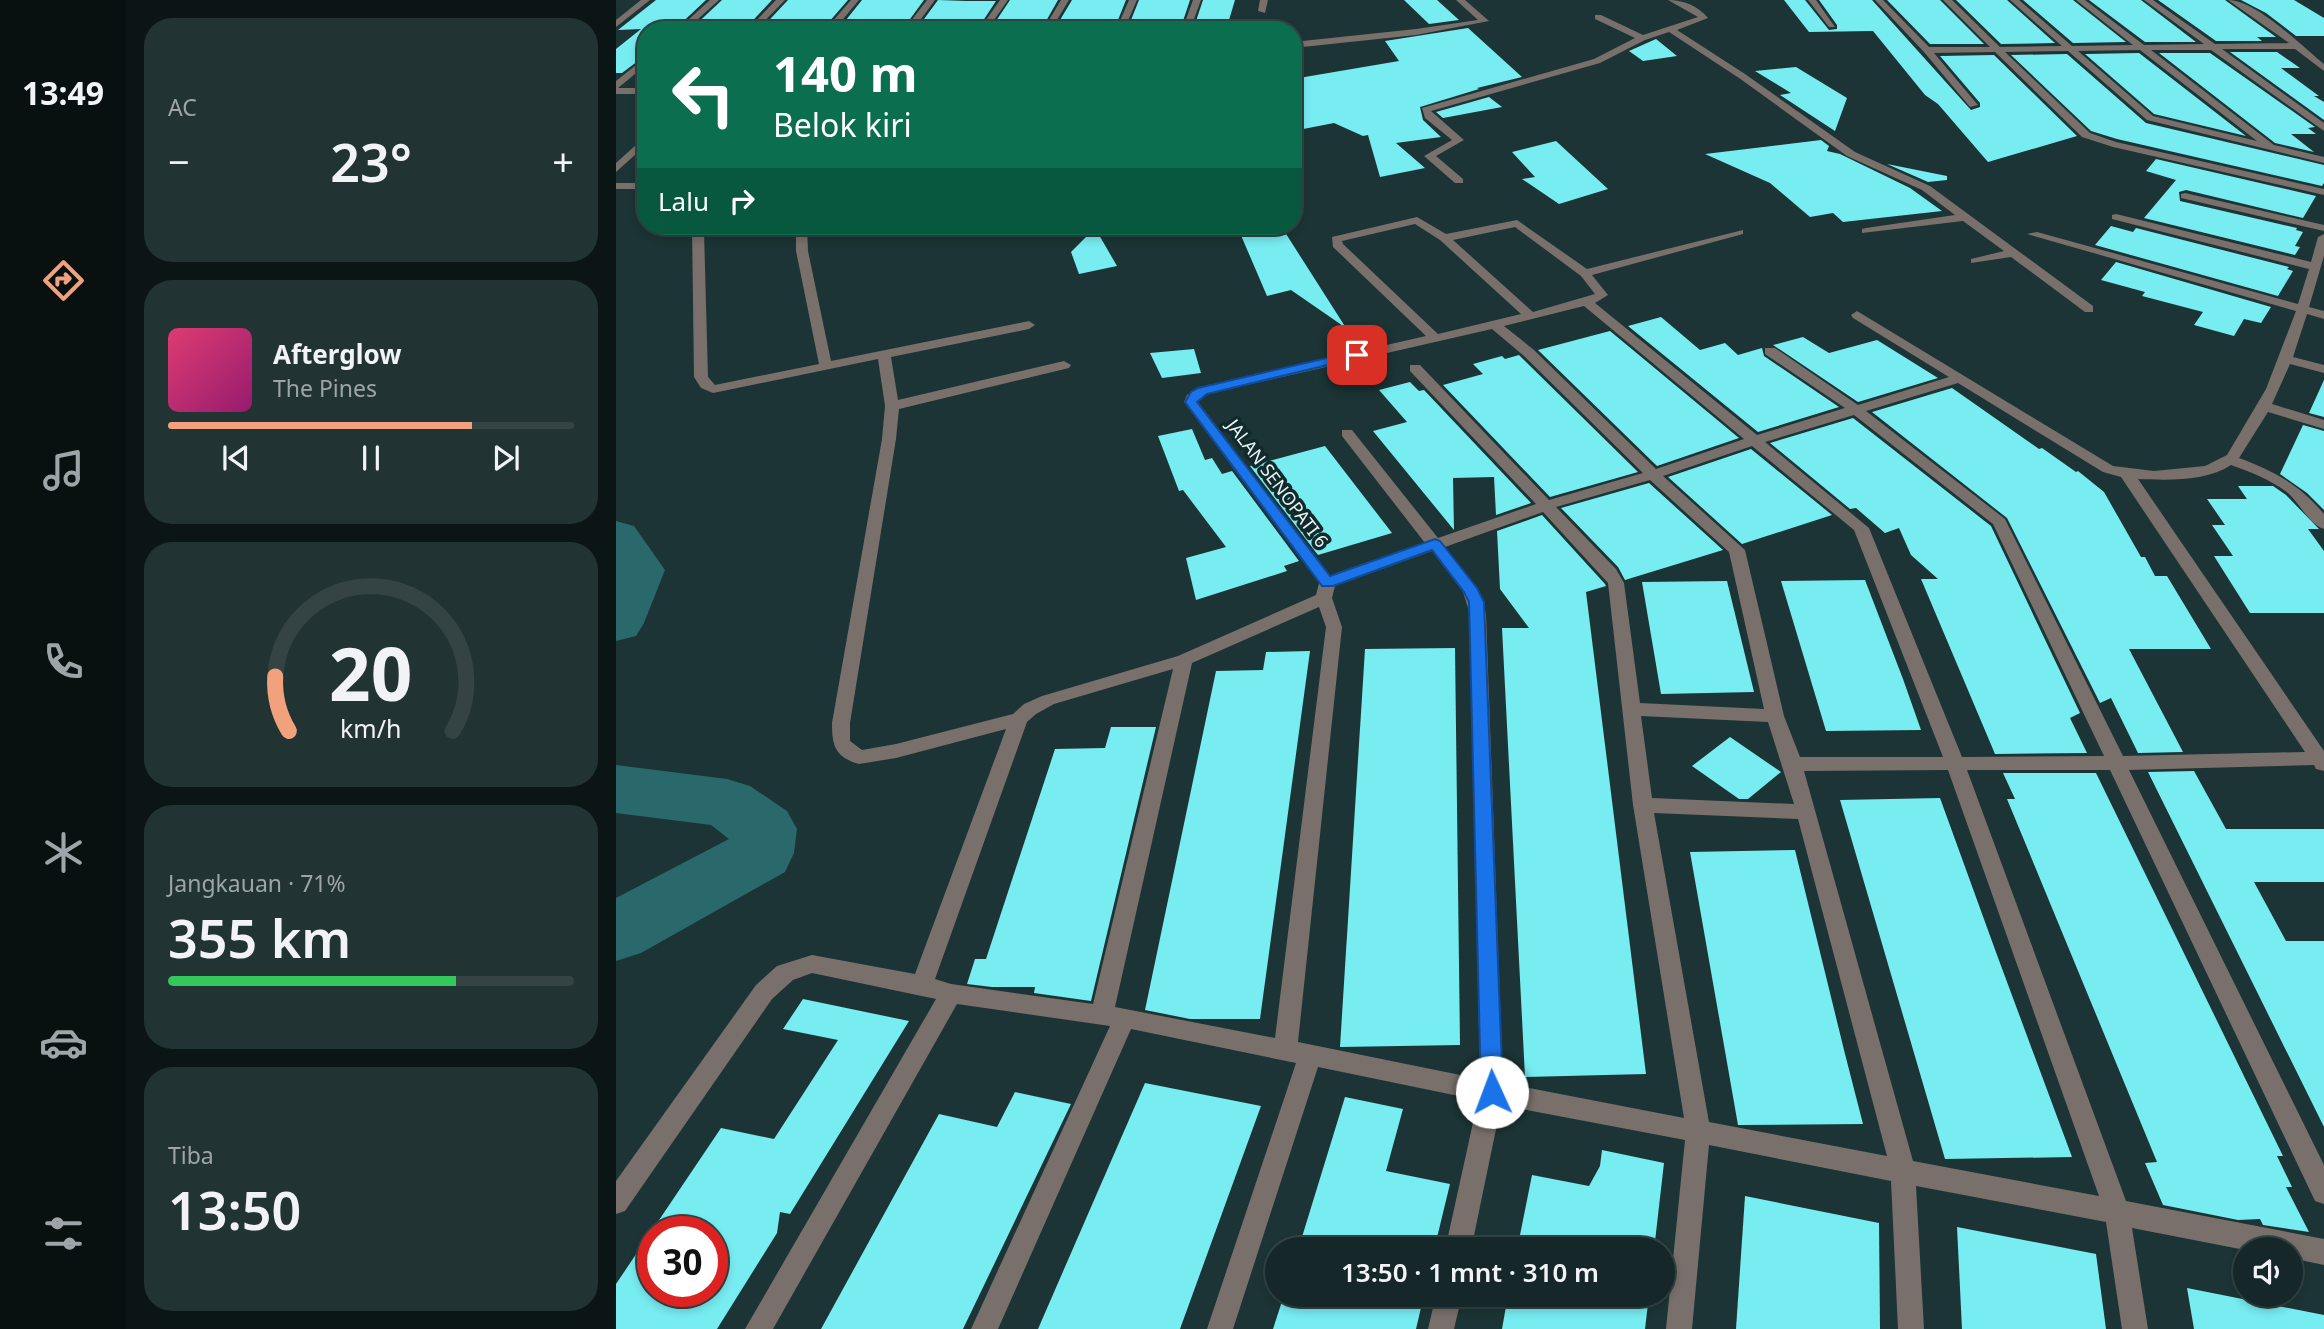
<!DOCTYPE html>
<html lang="id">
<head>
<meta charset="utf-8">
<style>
  :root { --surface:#152728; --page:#223334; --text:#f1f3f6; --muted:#9da5a8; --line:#344445; --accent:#f1a17c }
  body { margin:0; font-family:"Noto Sans",sans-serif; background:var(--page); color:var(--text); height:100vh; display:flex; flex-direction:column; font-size:26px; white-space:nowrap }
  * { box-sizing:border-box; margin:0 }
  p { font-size:23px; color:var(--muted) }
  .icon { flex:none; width:38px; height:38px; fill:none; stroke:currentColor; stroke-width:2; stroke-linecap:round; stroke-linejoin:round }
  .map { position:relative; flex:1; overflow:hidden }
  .panel { display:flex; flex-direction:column; gap:18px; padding:18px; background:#0c1516; width:490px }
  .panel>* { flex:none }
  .top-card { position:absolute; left:21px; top:21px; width:665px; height:214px; border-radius:28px; box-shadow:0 4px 10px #0003,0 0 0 2px var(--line); background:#0b6e4f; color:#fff; overflow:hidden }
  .controls { position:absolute; left:1617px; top:1237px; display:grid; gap:14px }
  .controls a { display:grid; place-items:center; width:70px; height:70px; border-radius:50%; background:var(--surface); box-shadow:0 4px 10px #0003,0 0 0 2px var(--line); font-size:35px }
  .speed { position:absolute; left:21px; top:1216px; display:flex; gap:14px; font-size:35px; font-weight:700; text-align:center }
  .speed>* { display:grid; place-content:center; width:91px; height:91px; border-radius:50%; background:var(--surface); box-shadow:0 4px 10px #0003,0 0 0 2px var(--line); line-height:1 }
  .speed .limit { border:10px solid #d22; background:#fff; color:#111 }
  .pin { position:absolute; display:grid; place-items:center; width:60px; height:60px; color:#fff; margin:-30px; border-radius:14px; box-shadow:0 4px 10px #0006 }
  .me { position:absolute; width:77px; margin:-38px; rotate:358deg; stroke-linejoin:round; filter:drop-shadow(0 0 5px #0008) }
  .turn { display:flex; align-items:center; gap:24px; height:147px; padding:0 21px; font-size:32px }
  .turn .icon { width:91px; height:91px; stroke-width:2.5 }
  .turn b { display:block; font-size:49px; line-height:60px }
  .then { display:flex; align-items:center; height:66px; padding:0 21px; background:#0003; gap:14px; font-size:26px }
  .big { font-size:52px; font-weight:600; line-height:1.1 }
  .panel .card { flex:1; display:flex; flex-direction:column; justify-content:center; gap:10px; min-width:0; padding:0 24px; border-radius:28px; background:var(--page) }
  .panel .dial { align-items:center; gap:0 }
  .dial svg { height:182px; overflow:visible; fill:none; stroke:var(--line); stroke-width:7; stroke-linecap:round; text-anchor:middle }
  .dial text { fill:var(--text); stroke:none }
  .song { display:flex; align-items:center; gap:21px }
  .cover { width:84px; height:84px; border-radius:10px; background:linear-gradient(135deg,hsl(340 70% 55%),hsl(320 70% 35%)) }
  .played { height:7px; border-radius:4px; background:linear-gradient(90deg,var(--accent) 75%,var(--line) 75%) }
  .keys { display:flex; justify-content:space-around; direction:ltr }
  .heat { display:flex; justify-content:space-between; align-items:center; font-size:38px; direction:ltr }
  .charge { height:10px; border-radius:5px; background:linear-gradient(90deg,#34c759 71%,var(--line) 0) }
  .trip { position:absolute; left:649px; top:1237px; width:410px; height:70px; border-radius:35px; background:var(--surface); box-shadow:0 4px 10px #0003,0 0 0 2px var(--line); font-weight:600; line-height:70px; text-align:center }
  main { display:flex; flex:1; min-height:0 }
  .dock { display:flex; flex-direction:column; width:126px; justify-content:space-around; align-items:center; background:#081010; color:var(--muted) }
  .dock .icon { width:49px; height:49px }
  .dock .active { color:var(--accent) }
  .dock b { font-size:32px; color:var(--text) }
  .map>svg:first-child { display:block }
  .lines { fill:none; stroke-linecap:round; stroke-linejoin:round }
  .river { fill:#29686b; fill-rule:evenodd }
  .building { fill:#77ecf1; fill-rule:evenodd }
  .minor { fill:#796f6b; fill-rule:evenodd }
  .route { fill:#1a73e8; stroke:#114b97; stroke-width:2 }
  .labels { text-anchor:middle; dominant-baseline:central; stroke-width:7; stroke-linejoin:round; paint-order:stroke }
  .street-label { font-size:18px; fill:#e8f6f6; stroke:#122a2b }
</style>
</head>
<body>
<main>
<nav class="dock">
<b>13:49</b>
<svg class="icon active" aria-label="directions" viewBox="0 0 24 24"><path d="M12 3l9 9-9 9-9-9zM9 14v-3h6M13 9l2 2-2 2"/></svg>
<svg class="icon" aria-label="music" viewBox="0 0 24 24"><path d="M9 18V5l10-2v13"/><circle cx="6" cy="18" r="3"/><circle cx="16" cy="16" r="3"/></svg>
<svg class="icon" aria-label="phone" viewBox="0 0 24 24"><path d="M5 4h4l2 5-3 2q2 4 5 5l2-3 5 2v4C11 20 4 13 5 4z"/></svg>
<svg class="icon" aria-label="climate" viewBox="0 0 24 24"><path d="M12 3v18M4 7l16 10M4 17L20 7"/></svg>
<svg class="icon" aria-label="car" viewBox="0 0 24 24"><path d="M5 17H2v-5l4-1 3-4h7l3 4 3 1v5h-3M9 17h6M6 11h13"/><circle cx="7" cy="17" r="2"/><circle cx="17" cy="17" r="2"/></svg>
<svg class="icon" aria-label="filters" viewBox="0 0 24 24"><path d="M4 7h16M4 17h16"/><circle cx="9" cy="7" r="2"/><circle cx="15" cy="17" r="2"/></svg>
</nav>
<section class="panel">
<div class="card"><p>AC</p>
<div class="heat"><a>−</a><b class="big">23°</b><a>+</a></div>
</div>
<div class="card">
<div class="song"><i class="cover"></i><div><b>Afterglow</b><p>The Pines</p></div></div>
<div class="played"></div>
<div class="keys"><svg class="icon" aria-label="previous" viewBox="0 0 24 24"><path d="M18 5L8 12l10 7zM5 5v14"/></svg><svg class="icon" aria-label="pause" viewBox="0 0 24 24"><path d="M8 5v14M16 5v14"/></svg><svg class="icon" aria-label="next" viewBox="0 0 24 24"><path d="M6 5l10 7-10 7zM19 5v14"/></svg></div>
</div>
<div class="card dial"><svg viewBox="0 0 100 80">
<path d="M14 69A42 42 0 1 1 86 69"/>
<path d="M14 69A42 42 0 0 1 8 45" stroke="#f1a17c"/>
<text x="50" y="56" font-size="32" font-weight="700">20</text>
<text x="50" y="72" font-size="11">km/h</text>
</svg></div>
<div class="card"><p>Jangkauan · 71%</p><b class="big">355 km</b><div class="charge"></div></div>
<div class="card"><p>Tiba</p><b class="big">13:50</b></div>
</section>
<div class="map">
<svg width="1708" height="1329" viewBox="0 0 1708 1329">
  <rect width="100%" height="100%" fill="#1c3435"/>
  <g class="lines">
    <g class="river">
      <path d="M0 521 18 526 49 570 28 623 20 636 0 641Z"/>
      <path d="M0 765 111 779 134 786 171 811 181 829 178 853 169 872 25 953 0 961V898L113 839 95 825 0 813Z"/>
    </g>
  </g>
  <g class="building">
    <path d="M40 0H90L58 30H30V55L6 73H0V49L25 29 2 30Z"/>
    <path d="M106 0H156L128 30H74Z"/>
    <path d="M172 0H232L206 30H144Z"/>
    <path d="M246 0H308L286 30H222Z"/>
    <path d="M322 0 350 1H380L361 30H300Z"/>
    <path d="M394 0H442L425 30H374Z"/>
    <path d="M456 0H510L498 30H438Z"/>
    <path d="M523 0H574L564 30H511Z"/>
    <path d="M587 0H619L610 30H577Z"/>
    <path d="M788 0H821L843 20 813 24Z"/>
    <path d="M1168 0H1189L1213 30 1221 29V25L1203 0H1256L1355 110 1364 107V103L1324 56 1378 55 1461 136 1372 162 1322 104 1309 95 1257 31 1193 32Z"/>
    <path d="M1271 0H1324L1368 44H1314Z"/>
    <path d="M1340 0H1391L1439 43 1385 44Z"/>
    <path d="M1407 0H1457L1510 42 1457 43Z"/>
    <path d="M1473 0H1525L1580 42H1529Z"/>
    <path d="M1542 0H1609L1660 37H1641L1646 41H1600Z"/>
    <path d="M1625 0H1678L1708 18V36H1680L1650 13Z"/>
    <path d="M852 28 906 77 861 88 863 89 804 107 807 120 825 137 780 143 809 168 764 177 752 135 747 136 718 123 677 131V79L783 61 769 41Z"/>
    <path d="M1040 39 1061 56 1027 61 1013 51Z"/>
    <path d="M1614 52H1661L1684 68H1665L1703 96H1698L1708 102V120Z"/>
    <path d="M1523 53 1630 136 1538 114 1469 54Z"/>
    <path d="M1543 53H1594L1699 127 1692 128 1700 134H1675L1698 152 1659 143Z"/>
    <path d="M1451 54 1530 123 1708 165V183L1706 186 1501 139 1475 131 1395 55Z"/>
    <path d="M1180 67 1231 98 1219 131 1164 95 1175 93 1139 71Z"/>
    <path d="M873 97 886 107 827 118 820 112Z"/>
    <path d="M1205 140 1213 146 1211 151 1224 154 1294 188 1326 211 1227 222 1217 213 1194 217 1154 183 1089 154Z"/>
    <path d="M940 141 992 189 943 204 906 179 919 177 896 152Z"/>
    <path d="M1540 159 1700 196 1687 218 1570 190 1563 192 1564 201 1681 228 1680 230 1687 232 1679 246 1684 247 1679 255 1528 218 1560 180 1530 171Z"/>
    <path d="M1271 164 1331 176V180L1312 182Z"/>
    <path d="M621 226H665L730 328 675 290 651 296Z"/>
    <path d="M1495 226 1517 232 1520 228 1673 267 1671 269 1677 271 1662 296 1479 245Z"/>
    <path d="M479 228 501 266 463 274 455 252Z"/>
    <path d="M1500 262 1655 307 1645 323 1628 319 1618 336 1578 325 1587 312 1526 296 1529 292 1485 280Z"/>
    <path d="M1045 317 1084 350 1109 343 1122 355 1146 348 1148 356 1223 407 1142 432 1012 326Z"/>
    <path d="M994 331 1123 438 1041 466 922 350Z"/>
    <path d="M1187 337 1213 353 1261 340 1322 378 1242 402 1157 345Z"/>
    <path d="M578 349 585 373 546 378 534 353Z"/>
    <path d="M903 355 906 358 1022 472 934 497 827 385 867 374 857 364 886 356 889 359Z"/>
    <path d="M1708 380V417L1693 413Z"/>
    <path d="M794 382 803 391 808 390 915 503 880 515 878 477 837 478 838 530 757 431 791 422 763 390Z"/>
    <path d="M1336 388 1423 449 1426 448 1460 472 1462 471 1488 492 1525 557H1529L1539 576H1551L1595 649H1513L1567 752 1522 753 1495 698 1484 703 1391 518 1256 412Z"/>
    <path d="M1237 418 1375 526 1464 713 1454 718 1471 753 1379 754 1305 579H1322L1295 555 1283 528 1269 533 1240 508 1234 509 1154 443Z"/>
    <path d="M1687 425 1708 431V510L1691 493 1664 474Z"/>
    <path d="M576 429 589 460 596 458 606 474 616 471 683 561 668 566 671 571 580 600 570 558 610 547 567 490 563 491 542 436Z"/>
    <path d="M709 446 776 533 702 555 634 466Z"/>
    <path d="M1135 449 1216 515 1126 544 1052 477Z"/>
    <path d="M1033 483 1107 550 1009 580 1002 567 945 508Z"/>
    <path d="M1622 486H1657L1670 495 1703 529H1692L1708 551V613H1634L1598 556H1617L1596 525H1609L1591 499H1631Z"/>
    <path d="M926 515 989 584 990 586 970 592 1030 1074 909 1077 886 628H913L884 589 881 531Z"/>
    <path d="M1249 580 1287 679 1305 730 1210 731 1165 581Z"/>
    <path d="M1111 581 1138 692 1045 694 1026 582Z"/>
    <path d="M839 648 844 1045 724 1047 749 649Z"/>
    <path d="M694 651 644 1019H574L529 1010 600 671 647 670 650 652Z"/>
    <path d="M495 727H540L475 1001 418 993 419 987H376L351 984 359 959H370L439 749 489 748Z"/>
    <path d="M1114 737 1165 772 1132 799H1123L1076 766Z"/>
    <path d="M1578 771 1610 829H1708V882H1638L1670 941H1708V1127L1532 772Z"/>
    <path d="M1387 773H1480L1667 1156H1661L1676 1187H1670L1693 1232 1647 1225 1644 1219 1622 1220 1547 1205 1529 1163 1541 1162 1391 799H1399Z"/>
    <path d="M1324 798 1381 955 1456 1157 1329 1159 1224 800Z"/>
    <path d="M1179 850 1229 1054 1247 1124 1122 1125 1074 852Z"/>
    <path d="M187 999 293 1021 174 1214 164 1212 161 1233 101 1329H0V1284L105 1128 158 1139 222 1040 167 1029ZM37 1232H96V1292H37Z"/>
    <path d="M529 1083 645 1106 564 1329H422Z"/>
    <path d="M399 1092 455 1104 347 1329H205L323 1114 381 1127Z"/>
    <path d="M729 1097 787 1109 770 1171 834 1184 818 1250H682Z"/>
    <path d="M986 1150 1048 1163 1038 1250H901L916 1175 973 1186 984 1166Z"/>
    <path d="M1129 1196 1263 1223 1264 1329H1120Z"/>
    <path d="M1341 1227 1480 1254 1490 1329H1346Z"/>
    <path d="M1571 1288 1708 1315V1329H1578Z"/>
    <path d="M668 1295H808L800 1329H657Z"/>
    <path d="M1033 1295 1029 1329H886L892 1295Z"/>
  </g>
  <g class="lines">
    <g class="minor">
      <path d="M25 0H34L0 27V20Z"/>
      <path d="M94 0H103L70 30H61Z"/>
      <path d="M160 0H169L140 30H131Z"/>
      <path d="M235 0H243L218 30H209Z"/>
      <path d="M311 0H319L297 30H288Z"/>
      <path d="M384 0H392L371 30H363Z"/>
      <path d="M445 0H453L435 30H427Z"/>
      <path d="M513 0H521L508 30H500Z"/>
      <path d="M577 0H585L574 30H566Z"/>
      <path d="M644 0H652L649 13 642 11Z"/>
      <path d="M840 0H849L873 21 800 35 677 48V42L800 29 862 20Z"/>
      <path d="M1052 0C1068 0 1082 6 1092 18L1061 30 1129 74 1239 152 1314 186 1477 306V312H1469L1395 257 1355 263V259L1388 251 1347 221 1246 233V229L1250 228 1339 215 1306 190 1231 156 1123 78 1053 32 1029 40 984 63 815 111 848 140 820 156 847 179V183H839L808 156 836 140 809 118 806 108 978 59 1019 38 979 19V15H985L1027 35 1082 17Z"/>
      <path d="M1192 0H1200L1219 27H1213Z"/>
      <path d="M1259 0H1267L1313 47H1374L1327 0H1336L1384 47 1446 46 1394 0H1403L1456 46 1517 45 1460 0H1469L1528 45 1588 44 1528 0H1537L1599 44 1673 43 1612 0C1640 0 1686 46 1708 64V71L1679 49H1606L1708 123V131L1595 50H1535L1658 145 1708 157V163L1531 120 1452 51 1389 52 1474 133 1500 142 1708 189V195L1497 147 1466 137 1379 52 1318 53 1362 105 1354 107 1308 52ZM1524 50 1641 141 1537 116 1462 51Z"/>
      <path d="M30 57V65L2 88H30V94H0V81Z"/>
      <path d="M30 136V145L0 172V163Z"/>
      <rect x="0" y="183" width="30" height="6"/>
      <path d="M1569 193 1708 225V231L1565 198V194Z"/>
      <path d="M1500 214 1695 262 1702 237 1708 234V256L1693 307 1708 311V319L1691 314 1677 357 1708 365V373L1674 364 1656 404 1708 420V429L1652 412 1623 458C1658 471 1684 485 1708 514V529C1694 525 1683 503 1672 493 1655 480 1635 472 1615 465 1589 482 1551 480 1522 479L1708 751V771L1700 769 1698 765 1513 770 1708 1165V1204L1699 1201 1494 770H1351L1510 1201 1708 1239V1265L1675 1258V1250H1629L1516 1228 1532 1329H1506L1490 1222 1300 1186 1308 1329H1282L1275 1181 1093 1145 1076 1329H1050L1069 1140 885 1105 855 1250H829L862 1100 702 1067 617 1329H591L680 1063 515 1029 382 1329H355L494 1026 341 1004 157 1329H129L320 999 196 973 177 980 156 999 9 1211 0 1214V1181L140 985 161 966 196 955 299 974 390 729 280 758 243 764C219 757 216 746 216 723L266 439 269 406 262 359 97 393 85 388 78 377 76 226H191L192 251 215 361 413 321 419 325 413 329 275 357 282 400 448 361 455 365 453 368 283 409 280 439 234 723V741L246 750 280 744 397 714 408 704 426 696 562 656 700 595 703 583 568 402 571 395 581 388 810 336 717 247 716 237 801 217 830 234 901 220 971 269 1127 230V234L976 275 992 295 979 303 1141 435 1229 408 1149 354V348H1159L1242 405 1333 377 1237 318 1235 315 1241 311 1497 466 1538 471 1589 466 1611 455 1650 389 1680 311 1411 234 1421 232 1682 304 1693 269 1496 219V215ZM799 224 824 240 905 314 822 334 727 244 726 241ZM899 227 965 276 979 294 917 312 837 240ZM180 229V251L203 364 99 385 92 377 88 231ZM968 306 1128 439 1040 469 918 350 888 326ZM876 329 908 356 1027 473 933 500 804 365H794V371L920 504 822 538 736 430H726V436L809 543 714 576 582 402 591 394ZM1342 383 1487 472 1505 477 1689 752 1507 756 1389 519 1250 411ZM1238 415 1377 524 1488 756 1346 757 1253 528 1149 442ZM1136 446 1238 530 1327 757H1184L1168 716 1129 550 1047 476ZM1034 480 1113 552 1148 709 1024 703 1008 583 1000 569 940 507ZM927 512 992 583 1017 805 1068 1118 887 1083 870 614 863 591 829 547ZM816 551 847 592 854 614 864 1079 682 1042 726 627 716 598 719 586ZM703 607 710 627 659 1038 499 1007 576 663ZM557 669 477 1004 335 984 319 979 411 722 420 714 438 704ZM1025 716 1152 722 1178 804 1036 798ZM1332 770 1483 1196 1297 1161 1188 771ZM1038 813 1182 819 1271 1156 1093 1122Z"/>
      <path d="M820 1295H846L838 1329H812Z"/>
    </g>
  </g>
  <path class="route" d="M741 351 747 355 745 357 591 394 581 402 714 576 819 539 824 541 861 588 868 602 887 1092 883 1099 876 1102 868 1099 865 1092 853 602 848 592 816 550 717 586H706L569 402 575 392 582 388Z"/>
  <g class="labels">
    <g class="street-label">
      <text transform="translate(662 483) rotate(53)">JALAN SENOPATI 6</text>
    </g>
  </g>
</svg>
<div class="controls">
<a><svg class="icon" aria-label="sound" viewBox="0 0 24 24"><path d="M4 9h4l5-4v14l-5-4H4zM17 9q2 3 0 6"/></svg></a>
</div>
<div class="speed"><div class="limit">30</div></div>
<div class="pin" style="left:741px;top:355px;background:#d93025"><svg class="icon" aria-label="arrive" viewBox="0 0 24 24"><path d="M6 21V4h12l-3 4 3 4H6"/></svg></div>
<svg class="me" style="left:876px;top:1092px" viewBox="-20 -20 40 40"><circle r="19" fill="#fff"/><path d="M0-13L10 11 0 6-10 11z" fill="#1a73e8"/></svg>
<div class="trip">13:50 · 1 mnt · 310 m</div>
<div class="top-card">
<div class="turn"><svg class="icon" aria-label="left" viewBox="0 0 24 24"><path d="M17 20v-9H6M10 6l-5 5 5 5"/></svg><div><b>140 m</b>Belok kiri</div></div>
<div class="then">Lalu<svg class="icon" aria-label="right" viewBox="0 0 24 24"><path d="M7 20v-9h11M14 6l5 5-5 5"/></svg></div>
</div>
</div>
</main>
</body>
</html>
